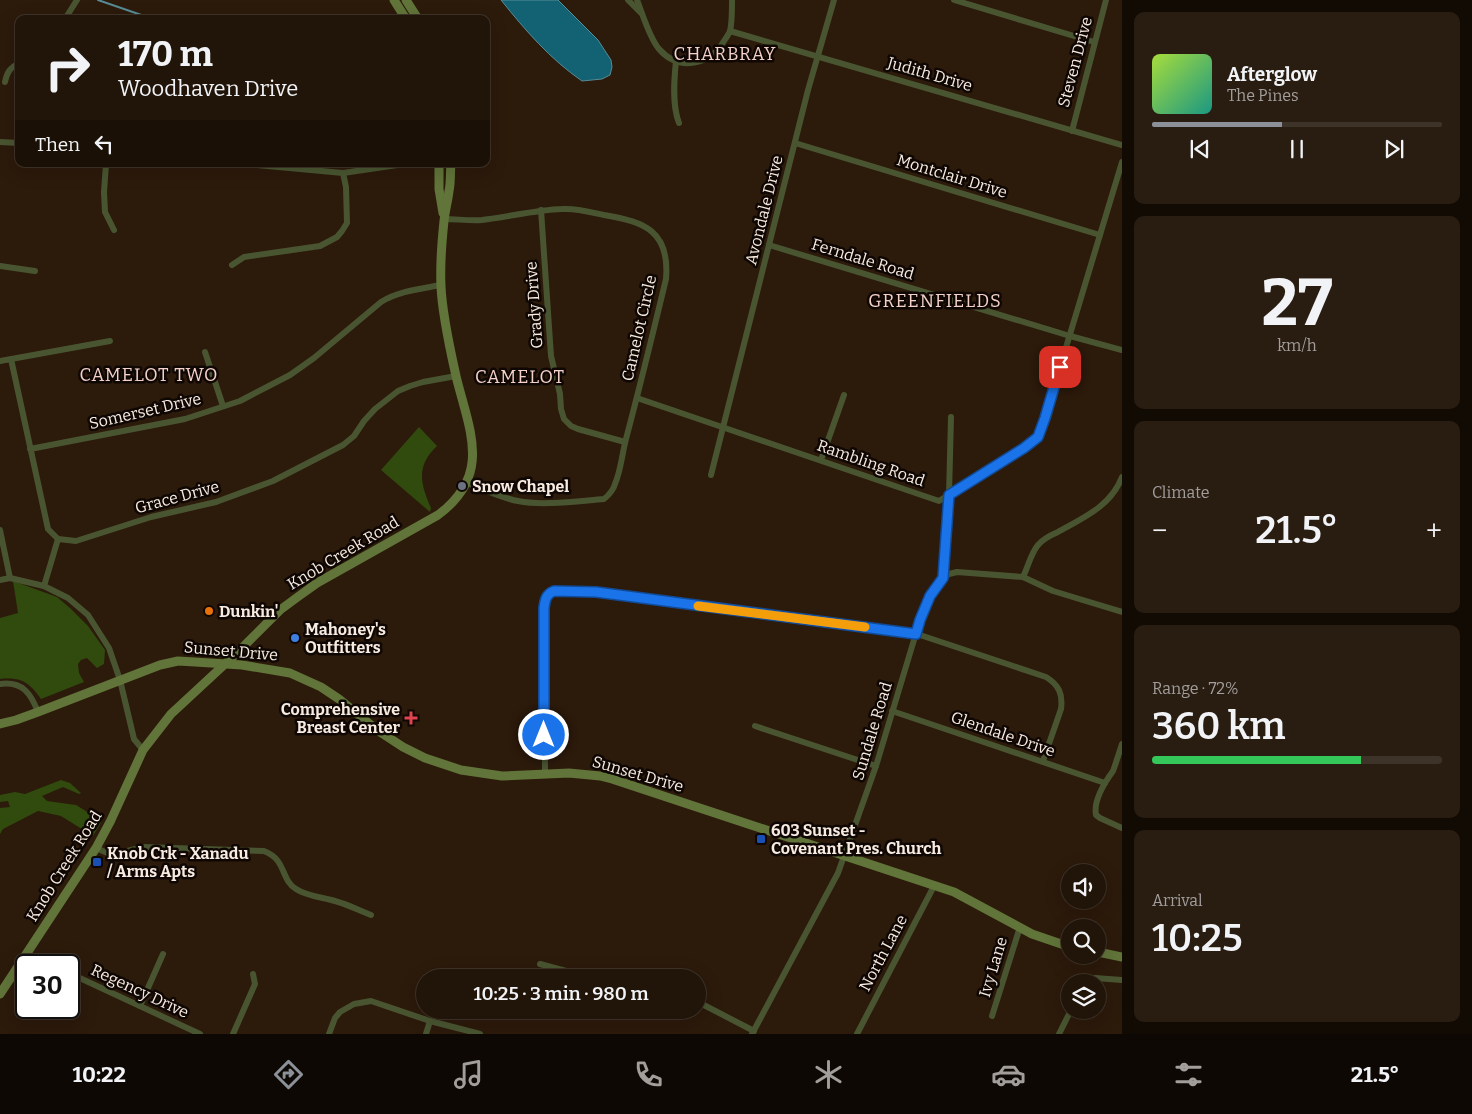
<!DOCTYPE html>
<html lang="en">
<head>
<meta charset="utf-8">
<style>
  :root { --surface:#211408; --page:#291d12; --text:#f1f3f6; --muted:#a29e9c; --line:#3e3329; --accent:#8c9099 }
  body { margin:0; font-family:Bitter,serif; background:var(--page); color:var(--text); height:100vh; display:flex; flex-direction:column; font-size:19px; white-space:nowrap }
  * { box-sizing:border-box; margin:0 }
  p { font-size:16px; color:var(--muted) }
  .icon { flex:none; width:28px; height:28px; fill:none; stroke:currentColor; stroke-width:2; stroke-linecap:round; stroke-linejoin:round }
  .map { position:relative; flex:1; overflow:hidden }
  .details { display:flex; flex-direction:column; gap:12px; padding:12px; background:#120b04; width:350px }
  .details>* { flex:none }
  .guide { position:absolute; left:15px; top:15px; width:475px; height:152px; border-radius:10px; box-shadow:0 5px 20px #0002,0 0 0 1px var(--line); background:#211408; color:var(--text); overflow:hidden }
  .controls { position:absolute; left:1061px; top:864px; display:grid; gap:10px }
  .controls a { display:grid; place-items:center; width:45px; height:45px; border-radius:50%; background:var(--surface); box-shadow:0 5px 20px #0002,0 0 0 1px var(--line); font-size:25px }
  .speed { position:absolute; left:15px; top:954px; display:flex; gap:10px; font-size:25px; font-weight:700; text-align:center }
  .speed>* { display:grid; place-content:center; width:65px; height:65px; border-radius:50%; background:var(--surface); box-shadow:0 5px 20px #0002,0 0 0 1px var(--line); line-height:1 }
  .speed .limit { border:2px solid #111; border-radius:8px; background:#fff; color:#111 }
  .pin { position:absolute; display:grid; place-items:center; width:42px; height:42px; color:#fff; margin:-21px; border-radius:10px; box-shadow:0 2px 8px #0006 }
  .me { position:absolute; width:55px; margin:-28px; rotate:0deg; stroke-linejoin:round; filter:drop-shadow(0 0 4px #0008) }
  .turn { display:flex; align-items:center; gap:18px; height:105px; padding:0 20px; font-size:22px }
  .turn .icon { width:65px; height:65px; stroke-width:2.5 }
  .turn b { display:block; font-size:35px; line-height:42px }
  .then { display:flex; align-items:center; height:48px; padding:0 20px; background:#0003; gap:10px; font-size:19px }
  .big { font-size:38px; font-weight:600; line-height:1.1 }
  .details .card { flex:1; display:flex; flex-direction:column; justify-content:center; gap:8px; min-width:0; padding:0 18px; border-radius:10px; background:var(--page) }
  .details .dial { align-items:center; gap:0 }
  .dial b { font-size:65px; line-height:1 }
  .song { display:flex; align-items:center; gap:15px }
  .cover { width:60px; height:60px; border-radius:8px; background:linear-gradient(135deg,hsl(80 70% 55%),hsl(170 70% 35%)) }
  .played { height:5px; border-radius:2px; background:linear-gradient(90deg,var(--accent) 45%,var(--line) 45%) }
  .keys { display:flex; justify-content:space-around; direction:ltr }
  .heat { display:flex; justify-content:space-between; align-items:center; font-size:28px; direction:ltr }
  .charge { height:8px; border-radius:4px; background:linear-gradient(90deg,#34c759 72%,var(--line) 0) }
  .trip { position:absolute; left:416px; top:969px; width:290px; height:50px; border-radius:25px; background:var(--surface); box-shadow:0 5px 20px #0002,0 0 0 1px var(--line); font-weight:600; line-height:50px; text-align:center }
  .dock { display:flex; height:80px; justify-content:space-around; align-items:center; background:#0d0803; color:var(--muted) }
  .dock .icon { width:35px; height:35px }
  .dock .on { color:var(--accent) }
  .dock b { font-size:22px; color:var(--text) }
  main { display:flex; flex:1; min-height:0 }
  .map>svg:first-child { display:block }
  .green { fill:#304b0d }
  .water { fill:#126274; stroke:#578b95 }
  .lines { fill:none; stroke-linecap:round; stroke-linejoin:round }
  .stream { stroke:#578b95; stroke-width:2 }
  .minor { stroke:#495531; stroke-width:6 }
  .secondary { stroke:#617439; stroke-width:9 }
  .route-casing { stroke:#114b97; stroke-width:12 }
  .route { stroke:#1a73e8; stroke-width:9 }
  .slow { stroke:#f59e0b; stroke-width:9 }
  .worship-dot { fill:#6b7280; stroke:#0f0703; stroke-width:2 }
  .food-dot { fill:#e8710a; stroke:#0f0703; stroke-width:2 }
  .shop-dot { fill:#3f7fe0; stroke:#0f0703; stroke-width:2 }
  .health-dot { fill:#e0444e; stroke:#0f0703; stroke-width:2 }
  .transit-dot { fill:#1a4fb4; stroke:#0f0703; stroke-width:2 }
  .labels { text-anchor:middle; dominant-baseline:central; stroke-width:5; stroke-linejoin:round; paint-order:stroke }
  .street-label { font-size:16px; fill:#f8ebe1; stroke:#0f0703 }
  .poi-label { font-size:16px; font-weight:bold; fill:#f8ebe1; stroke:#0f0703; text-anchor:start }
  .neighbourhood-label { font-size:18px; letter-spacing:1px; fill:#f4d2ca; stroke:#0f0703 }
</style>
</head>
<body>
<main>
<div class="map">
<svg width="1122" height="1034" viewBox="0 0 1122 1034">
  <rect width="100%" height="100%" fill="#2c1a0b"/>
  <g class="green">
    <path d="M419 427 437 446C416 466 420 483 431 508L430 512 381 470Z"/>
    <path d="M13 581 57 597 70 608 88 626 105 650 104 664 97 668 87 658 81 660 78 664 79 673 84 682 41 699C29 682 21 677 0 679V618L18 613Z"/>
    <path d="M61 780 70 783 81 793 79 794 63 787 42 796 47 801 76 805 102 821 93 836 61 816 38 811 3 829 0 834V808L10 807 8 801 0 802V795L15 792 25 794Z"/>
  </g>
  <path class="water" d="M501 0H558L598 40 611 60 612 67 610 75 602 79 582 81C550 59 525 30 501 0Z"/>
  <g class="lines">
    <path class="stream" d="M98 0 153 19"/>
    <g class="minor">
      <path d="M628 0 641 13"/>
      <path d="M637 0C643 15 649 37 659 49 679 72 710 65 724 41 726 38 729 34 730 31 732 23 732 9 732 0"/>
      <path d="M954 0 1094 42"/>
      <path d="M65 19 77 0"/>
      <path d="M730 31 1122 145"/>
      <path d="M676 61C674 80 672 105 679 123"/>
      <path d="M5 82C7 72 10 68 19 63"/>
      <path d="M1072 131 1106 0"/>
      <path d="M0 142 19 143"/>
      <path d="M795 143 1100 235"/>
      <path d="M106 164 104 192 105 212 114 230"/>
      <path d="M245 164 343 173 404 164H439"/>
      <path d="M541 210 551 356 560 394 561 409 564 419 571 426 578 429 625 442"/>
      <path d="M444 219C456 219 470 221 482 220 509 217 535 210 562 209 576 208 591 212 604 215 645 222 670 231 666 279 653 333 640 386 626 439 622 454 621 470 615 484 613 491 609 495 604 499 578 501 543 506 518 501 501 498 484 489 467 483"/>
      <path d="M769 245 1070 336 1122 350"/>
      <path d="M232 265 244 257 320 246 337 237 342 231 347 223 346 187 343 173"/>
      <path d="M0 266 35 271"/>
      <path d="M205 352 223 406"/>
      <path d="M11 359 48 529 58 539 76 541 151 517 216 502 273 481 343 445 354 436 364 421 375 409 398 391 410 386 423 382 456 376"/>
      <path d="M0 361 110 341"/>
      <path d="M637 398 939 501 1031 443 1038 437 1045 417 1122 162"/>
      <path d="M30 449 185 419 240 401 290 375 314 358 381 302C399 291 420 289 441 285"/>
      <path d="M821 460 844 395"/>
      <path d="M711 475 808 90 834 0"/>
      <path d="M0 530 10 578"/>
      <path d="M1023 577C1028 567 1031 553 1038 545 1043 539 1051 535 1058 532 1083 518 1111 506 1122 477"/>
      <path d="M943 578 949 574 957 572 1023 577 1053 591 1122 612"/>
      <path d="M0 580 10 578 44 586 68 598 88 615 109 648 120 680 134 739 143 750"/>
      <path d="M44 586 58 539"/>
      <path d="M0 684C23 681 31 694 38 712"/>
      <path d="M892 711 1105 783"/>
      <path d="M755 726 876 766"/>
      <path d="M1122 744C1120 750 1115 766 1113 771 1105 782 1093 800 1096 815L1100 818 1122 828"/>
      <path d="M545 773 544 608C544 603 545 596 550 593 557 587 586 591 596 592L917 634 1046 677C1059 685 1063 694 1061 709L1043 761"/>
      <path d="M96 848 112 855 143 847 264 851C287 860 280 879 296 889 308 897 324 897 338 902 349 905 360 911 371 915"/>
      <path d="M27 954 51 965"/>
      <path d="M540 964 592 978"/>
      <path d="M69 973 200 1034"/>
      <path d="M1089 982 1095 978 1122 980"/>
      <path d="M698 1002 754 1031"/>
      <path d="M140 1006 163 954"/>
      <path d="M992 1016 1020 927"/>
      <path d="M233 1034 255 984 253 974"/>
      <path d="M329 1034 335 1018 340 1012 354 1004 371 1001 430 1021 480 1034"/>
      <path d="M426 1034 430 1021"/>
      <path d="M752 1034 838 873 876 766 920 620 930 596 943 578 949 495 951 417"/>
      <path d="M857 1034 934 886"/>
      <path d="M1059 1034 1071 1010"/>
    </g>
    <g class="secondary">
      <path d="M394 0 406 19"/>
      <path d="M406 0 418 19"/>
      <path d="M439 164V189L443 213"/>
      <path d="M0 724 16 720 38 712 160 665 178 661 195 662 242 665 290 673 321 687 339 699 377 730 403 747 425 758 461 770 502 776 569 773 600 776 612 779 954 892 1032 934 1070 947"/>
      <path d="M1098 952 1122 957"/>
      <path d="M0 994 96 848 111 820 143 750 171 714 239 651 280 610 299 596 317 583 438 515C493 474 469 430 456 376 450 349 442 314 441 286 440 266 442 240 444 221 445 210 448 201 449 191 451 182 450 173 451 164"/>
    </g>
  </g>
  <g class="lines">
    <g class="route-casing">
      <path id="route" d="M544 735V608C545 600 546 594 554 591L596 592 916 634 920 620 930 596 943 578 949 495 1024 448 1038 437 1045 418 1060 367"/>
    </g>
    <use href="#route" class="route"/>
    <path class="slow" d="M698 606 865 627"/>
  </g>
  <circle class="worship-dot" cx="462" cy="486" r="5"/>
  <circle class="food-dot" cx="209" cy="611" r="5"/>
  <circle class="shop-dot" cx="295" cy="638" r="5"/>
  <path class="health-dot" d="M408.5 710.5h5v5h5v5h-5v5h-5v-5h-5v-5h5z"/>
  <g class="transit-dot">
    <rect x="756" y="834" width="10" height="10" rx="2.5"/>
    <rect x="92" y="857" width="10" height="10" rx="2.5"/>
  </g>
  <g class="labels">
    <g class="street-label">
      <text transform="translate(1075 62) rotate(-75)">Steven Drive</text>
      <text transform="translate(930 74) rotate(16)">Judith Drive</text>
      <text transform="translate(952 176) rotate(17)">Montclair Drive</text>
      <text transform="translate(764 210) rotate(-76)">Avondale Drive</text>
      <text transform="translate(863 259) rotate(17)">Ferndale Road</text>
      <text transform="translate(534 305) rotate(-94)">Grady Drive</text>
      <text transform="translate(639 328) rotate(-77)">Camelot Circle</text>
      <text transform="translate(145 411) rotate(-13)">Somerset Drive</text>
      <text transform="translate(871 463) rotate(19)">Rambling Road</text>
      <text transform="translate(177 497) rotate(-15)">Grace Drive</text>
      <text transform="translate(343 553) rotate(-31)">Knob Creek Road</text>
      <text transform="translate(231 651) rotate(5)">Sunset Drive</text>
      <text transform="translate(872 731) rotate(-73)">Sundale Road</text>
      <text transform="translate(1003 734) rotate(19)">Glendale Drive</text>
      <text transform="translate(638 774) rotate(16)">Sunset Drive</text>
      <text transform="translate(64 866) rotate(-58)">Knob Creek Road</text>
      <text transform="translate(883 953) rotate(-62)">North Lane</text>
      <text transform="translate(993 967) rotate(-73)">Ivy Lane</text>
      <text transform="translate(140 991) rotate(25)">Regency Drive</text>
    </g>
    <g class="poi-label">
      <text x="472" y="486">Snow Chapel</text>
      <text x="219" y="611">Dunkin'</text>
      <text x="305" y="629">Mahoney's<tspan x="305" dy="18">Outfitters</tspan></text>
      <text x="400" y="709" text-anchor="end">Comprehensive<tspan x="400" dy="18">Breast Center</tspan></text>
      <text x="771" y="830">603 Sunset -<tspan x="771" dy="18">Covenant Pres. Church</tspan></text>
      <text x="107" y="853">Knob Crk - Xanadu<tspan x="107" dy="18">/ Arms Apts</tspan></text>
    </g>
    <g class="neighbourhood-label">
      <text x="725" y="54">CHARBRAY</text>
      <text x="935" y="301">GREENFIELDS</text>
      <text x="149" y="375">CAMELOT TWO</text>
      <text x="520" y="377">CAMELOT</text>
    </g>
  </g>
</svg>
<div class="controls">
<a><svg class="icon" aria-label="sound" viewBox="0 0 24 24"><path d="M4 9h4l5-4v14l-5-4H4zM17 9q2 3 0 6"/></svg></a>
<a><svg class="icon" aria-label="search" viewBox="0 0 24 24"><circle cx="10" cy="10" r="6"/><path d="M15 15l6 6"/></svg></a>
<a><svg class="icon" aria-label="layers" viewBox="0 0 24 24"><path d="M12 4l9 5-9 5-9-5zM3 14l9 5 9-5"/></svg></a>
</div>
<div class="speed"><div class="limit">30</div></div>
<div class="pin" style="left:1060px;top:367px;background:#d93025"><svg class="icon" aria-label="arrive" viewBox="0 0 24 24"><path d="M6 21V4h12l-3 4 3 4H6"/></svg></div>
<svg class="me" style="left:544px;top:735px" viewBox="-20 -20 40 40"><circle r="17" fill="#1a73e8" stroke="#fff" stroke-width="3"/><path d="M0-11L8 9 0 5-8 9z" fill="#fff"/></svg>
<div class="trip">10:25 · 3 min · 980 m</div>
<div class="guide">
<div class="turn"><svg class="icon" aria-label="right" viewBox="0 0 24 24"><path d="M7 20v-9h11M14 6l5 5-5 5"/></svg><div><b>170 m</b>Woodhaven Drive</div></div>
<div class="then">Then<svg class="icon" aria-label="left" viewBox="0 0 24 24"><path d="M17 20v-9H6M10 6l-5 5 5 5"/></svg></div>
</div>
</div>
<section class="details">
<div class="card">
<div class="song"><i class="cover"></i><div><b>Afterglow</b><p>The Pines</p></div></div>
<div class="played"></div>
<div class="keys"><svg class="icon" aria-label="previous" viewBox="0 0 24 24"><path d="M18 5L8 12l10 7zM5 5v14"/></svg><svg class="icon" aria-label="pause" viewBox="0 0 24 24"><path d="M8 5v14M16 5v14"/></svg><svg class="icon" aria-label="next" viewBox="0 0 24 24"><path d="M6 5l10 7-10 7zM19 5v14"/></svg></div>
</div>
<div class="card dial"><b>27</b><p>km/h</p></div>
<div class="card"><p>Climate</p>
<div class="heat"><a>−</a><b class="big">21.5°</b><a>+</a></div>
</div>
<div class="card"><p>Range · 72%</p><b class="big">360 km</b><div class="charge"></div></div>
<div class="card"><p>Arrival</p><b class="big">10:25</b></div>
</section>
</main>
<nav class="dock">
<b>10:22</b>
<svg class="icon on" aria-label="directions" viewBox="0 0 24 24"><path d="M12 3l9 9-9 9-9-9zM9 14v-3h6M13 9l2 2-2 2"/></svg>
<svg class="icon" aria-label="music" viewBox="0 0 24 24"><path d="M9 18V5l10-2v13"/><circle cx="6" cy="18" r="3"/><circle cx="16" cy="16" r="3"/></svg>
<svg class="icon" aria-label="phone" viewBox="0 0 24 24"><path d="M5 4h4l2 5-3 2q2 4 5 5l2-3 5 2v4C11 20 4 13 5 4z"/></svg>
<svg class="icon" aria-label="climate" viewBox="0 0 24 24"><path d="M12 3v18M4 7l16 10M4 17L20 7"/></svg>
<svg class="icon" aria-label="car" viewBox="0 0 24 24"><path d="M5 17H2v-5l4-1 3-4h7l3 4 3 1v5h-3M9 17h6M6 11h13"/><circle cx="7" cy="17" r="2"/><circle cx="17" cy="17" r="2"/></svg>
<svg class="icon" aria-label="filters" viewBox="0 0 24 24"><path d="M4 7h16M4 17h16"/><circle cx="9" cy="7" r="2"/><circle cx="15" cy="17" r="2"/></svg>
<b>21.5°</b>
</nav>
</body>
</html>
